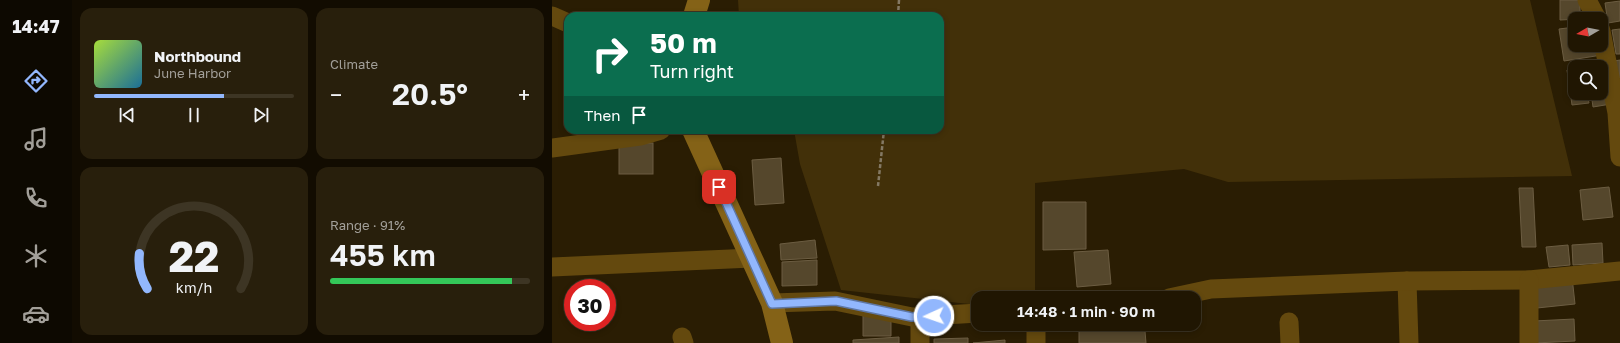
<!DOCTYPE html>
<html lang="en">
<head>
<meta charset="utf-8">
<style>
  :root { --surface:#201602; --page:#281f0c; --text:#f1f3f6; --muted:#a29f99; --line:#3d3524; --accent:#92b7fd }
  body { margin:0; font-family:"Golos Text",sans-serif; background:var(--page); color:var(--text); height:100vh; display:flex; flex-direction:column; font-size:15px; white-space:nowrap }
  * { box-sizing:border-box; margin:0 }
  p { font-size:13px; color:var(--muted) }
  .icon { flex:none; width:22px; height:22px; fill:none; stroke:currentColor; stroke-width:2; stroke-linecap:round; stroke-linejoin:round }
  .map { position:relative; flex:1; overflow:hidden }
  .side { display:flex; flex-direction:column; gap:8px; padding:8px; background:#120c01; width:480px }
  .side>* { flex:none }
  .banner { position:absolute; left:12px; top:12px; width:380px; height:122px; border-radius:12px; box-shadow:0 2px 6px #0003,0 0 0 1px var(--line); background:#0b6e4f; color:#fff; overflow:hidden }
  .needle { width:26px; rotate:260deg }
  .controls { position:absolute; left:1016px; top:12px; display:grid; gap:8px }
  .controls a { display:grid; place-items:center; width:40px; height:40px; border-radius:8px; background:var(--surface); box-shadow:0 2px 6px #0003,0 0 0 1px var(--line); font-size:20px }
  .speed { position:absolute; left:12px; top:279px; display:flex; gap:8px; font-size:20px; font-weight:700; text-align:center }
  .speed>* { display:grid; place-content:center; width:52px; height:52px; border-radius:50%; background:var(--surface); box-shadow:0 2px 6px #0003,0 0 0 1px var(--line); line-height:1 }
  .speed .limit { border:6px solid #d22; background:#fff; color:#111 }
  .pin { position:absolute; display:grid; place-items:center; width:34px; height:34px; color:#fff; margin:-17px; border-radius:8px; box-shadow:0 2px 6px #0006 }
  .me { position:absolute; width:44px; margin:-22px; rotate:267deg; stroke-linejoin:round; filter:drop-shadow(0 0 3px #0008) }
  .turn { display:flex; align-items:center; gap:14px; height:84px; padding:0 20px; font-size:18px }
  .turn .icon { width:52px; height:52px; stroke-width:2.5 }
  .turn b { display:block; font-size:28px; line-height:34px }
  .then { display:flex; align-items:center; height:38px; padding:0 20px; background:#0003; gap:8px; font-size:15px }
  .big { font-size:30px; font-weight:600; line-height:1.1 }
  .side .tile { flex:1; display:flex; flex-direction:column; justify-content:center; gap:6px; min-width:0; padding:0 14px; border-radius:12px; background:var(--page) }
  .side .dial { align-items:center; gap:0 }
  .dial svg { height:104px; overflow:visible; fill:none; stroke:var(--line); stroke-width:7; stroke-linecap:round; text-anchor:middle }
  .dial text { fill:var(--text); stroke:none }
  .song { display:flex; align-items:center; gap:12px }
  .cover { width:48px; height:48px; border-radius:6px; background:linear-gradient(135deg,hsl(80 70% 55%),hsl(200 70% 35%)) }
  .played { height:4px; border-radius:2px; background:linear-gradient(90deg,var(--accent) 65%,var(--line) 65%) }
  .keys { display:flex; justify-content:space-around; direction:ltr }
  .heat { display:flex; justify-content:space-between; align-items:center; font-size:22px; direction:ltr }
  .charge { height:6px; border-radius:3px; background:linear-gradient(90deg,#34c759 91%,var(--line) 0) }
  .side .tiles { flex:1; display:grid; gap:8px; grid-template-columns:repeat(2,1fr) }
  .trip { position:absolute; left:419px; top:291px; width:230px; height:40px; border-radius:12px; background:var(--surface); box-shadow:0 2px 6px #0003,0 0 0 1px var(--line); font-weight:600; line-height:40px; text-align:center }
  main { display:flex; flex:1; min-height:0 }
  .tab-bar { display:flex; flex-direction:column; width:72px; justify-content:space-around; align-items:center; background:#0d0901; color:var(--muted) }
  .tab-bar .icon { width:28px; height:28px }
  .tab-bar .current { color:var(--accent) }
  .tab-bar b { font-size:18px; color:var(--text) }
  .map>svg:first-child { display:block }
  .green { fill:#423009 }
  .building { fill:#55472c; stroke:#6c5d42 }
  .lines { fill:none; stroke-linecap:round; stroke-linejoin:round }
  .path { stroke:#847964; stroke-width:2.5; stroke-dasharray:4 2; stroke-linecap:butt }
  .street { stroke:#64490e; stroke-width:19 }
  .secondary { stroke:#846217; stroke-width:22 }
  .route-casing { stroke:#5f77a4; stroke-width:10 }
  .route { stroke:#92b7fd; stroke-width:7 }
</style>
</head>
<body>
<main>
<nav class="tab-bar">
<b>14:47</b>
<svg class="icon current" aria-label="directions" viewBox="0 0 24 24"><path d="M12 3l9 9-9 9-9-9zM9 14v-3h6M13 9l2 2-2 2"/></svg>
<svg class="icon" aria-label="music" viewBox="0 0 24 24"><path d="M9 18V5l10-2v13"/><circle cx="6" cy="18" r="3"/><circle cx="16" cy="16" r="3"/></svg>
<svg class="icon" aria-label="phone" viewBox="0 0 24 24"><path d="M5 4h4l2 5-3 2q2 4 5 5l2-3 5 2v4C11 20 4 13 5 4z"/></svg>
<svg class="icon" aria-label="climate" viewBox="0 0 24 24"><path d="M12 3v18M4 7l16 10M4 17L20 7"/></svg>
<svg class="icon" aria-label="car" viewBox="0 0 24 24"><path d="M5 17H2v-5l4-1 3-4h7l3 4 3 1v5h-3M9 17h6M6 11h13"/><circle cx="7" cy="17" r="2"/><circle cx="17" cy="17" r="2"/></svg>
</nav>
<section class="side">
<div class="tiles">
<div class="tile">
<div class="song"><i class="cover"></i><div><b>Northbound</b><p>June Harbor</p></div></div>
<div class="played"></div>
<div class="keys"><svg class="icon" aria-label="previous" viewBox="0 0 24 24"><path d="M18 5L8 12l10 7zM5 5v14"/></svg><svg class="icon" aria-label="pause" viewBox="0 0 24 24"><path d="M8 5v14M16 5v14"/></svg><svg class="icon" aria-label="next" viewBox="0 0 24 24"><path d="M6 5l10 7-10 7zM19 5v14"/></svg></div>
</div>
<div class="tile"><p>Climate</p>
<div class="heat"><a>−</a><b class="big">20.5°</b><a>+</a></div>
</div>
<div class="tile dial"><svg viewBox="0 0 100 80">
<path d="M14 69A42 42 0 1 1 86 69"/>
<path d="M14 69A42 42 0 0 1 8 42" stroke="#92b7fd"/>
<text x="50" y="56" font-size="32" font-weight="700">22</text>
<text x="50" y="72" font-size="11">km/h</text>
</svg></div>
<div class="tile"><p>Range · 91%</p><b class="big">455 km</b><div class="charge"></div></div>
</div>
</section>
<div class="map">
<svg width="1068" height="343" viewBox="0 0 1068 343">
  <rect width="100%" height="100%" fill="#2a1d03"/>
  <path class="green" d="M186 0H978L1020 176 676 182 632 169 483 183V298H426V305L289 290 248 164 242 130H388V16H187Z"/>
  <g class="building">
    <path d="M1008 0H1028V19L1008 20Z"/>
    <path d="M1068 1V21L1056 23 1053 3Z"/>
    <path d="M1023 27V45H1048L1050 55 1012 61 1007 29Z"/>
    <path d="M1068 29V54H1064L1060 30Z"/>
    <path d="M1068 60V78H1064L1062 61Z"/>
    <path d="M1053 65 1059 104 1041 107 1039 93H1049V67H1038Z"/>
    <path d="M1023 69V93H1035L1037 103 1020 105 1015 70Z"/>
    <rect x="67" y="143" width="34" height="31"/>
    <path d="M229 158 232 203 203 205 200 160Z"/>
    <path d="M1057 187 1061 217 1031 220 1028 190Z"/>
    <path d="M967 188H981L984 247H970Z"/>
    <path d="M491 202H534V249L491 250Z"/>
    <path d="M263 240 265 258 229 260 228 244Z"/>
    <path d="M1050 243 1051 263 1021 265 1020 245Z"/>
    <path d="M1016 245 1018 265 997 267 994 247Z"/>
    <path d="M556 250 559 284 525 287 522 252Z"/>
    <path d="M265 260V285L230 286V262Z"/>
    <path d="M1020 277 1023 304 985 308 982 282Z"/>
    <path d="M311 315 339 316V336H311Z"/>
    <path d="M1022 319 1023 341 983 343 982 321Z"/>
    <path d="M527 331H593L594 343H527Z"/>
    <path d="M347 337V343H301V340Z"/>
    <path d="M416 338V343H382V339Z"/>
    <path d="M453 340V343H421Z"/>
  </g>
  <g class="lines">
    <g class="path">
      <path d="M346 16 347 0"/>
      <path d="M326 186 332 130"/>
    </g>
    <g class="street">
      <path d="M1035 0 1045 19"/>
      <path d="M0 16 16 23"/>
      <path d="M1049 31 1065 113 1068 157"/>
      <path d="M0 148 88 136 109 130"/>
      <path d="M0 267 200 258"/>
      <path d="M855 281 857 343"/>
      <path d="M617 298 659 289 855 281 977 280 1068 271"/>
      <path d="M220 303 283 301 360 317 426 313"/>
      <path d="M368 316V343"/>
      <path d="M737 322 738 343"/>
      <path d="M484 324V343"/>
      <path d="M130 337 132 343"/>
      <path d="M977 343V280"/>
    </g>
    <g class="secondary">
      <path d="M142 16 147 0"/>
      <path d="M141 130 220 303 230 343"/>
    </g>
  </g>
  <g class="lines">
    <g class="route-casing">
      <path id="route" d="M167 187 220 304 284 301 360 317 382 316"/>
    </g>
    <use href="#route" class="route"/>
  </g>
</svg>
<div class="controls">
<a><svg class="needle" viewBox="-14 -14 28 28"><path d="M0-13l5 13h-10z" fill="#e53935"/><path d="M0 13l5-13h-10z" fill="#a29f99"/></svg></a>
<a><svg class="icon" aria-label="search" viewBox="0 0 24 24"><circle cx="10" cy="10" r="6"/><path d="M15 15l6 6"/></svg></a>
</div>
<div class="speed"><div class="limit">30</div></div>
<div class="pin" style="left:167px;top:187px;background:#d93025"><svg class="icon" aria-label="arrive" viewBox="0 0 24 24"><path d="M6 21V4h12l-3 4 3 4H6"/></svg></div>
<svg class="me" style="left:382px;top:316px" viewBox="-20 -20 40 40"><circle r="17" fill="#92b7fd" stroke="#fff" stroke-width="3"/><path d="M0-11L8 9 0 5-8 9z" fill="#fff"/></svg>
<div class="trip">14:48 · 1 min · 90 m</div>
<div class="banner">
<div class="turn"><svg class="icon" aria-label="right" viewBox="0 0 24 24"><path d="M7 20v-9h11M14 6l5 5-5 5"/></svg><div><b>50 m</b>Turn right</div></div>
<div class="then">Then<svg class="icon" aria-label="arrive" viewBox="0 0 24 24"><path d="M6 21V4h12l-3 4 3 4H6"/></svg></div>
</div>
</div>
</main>
</body>
</html>
